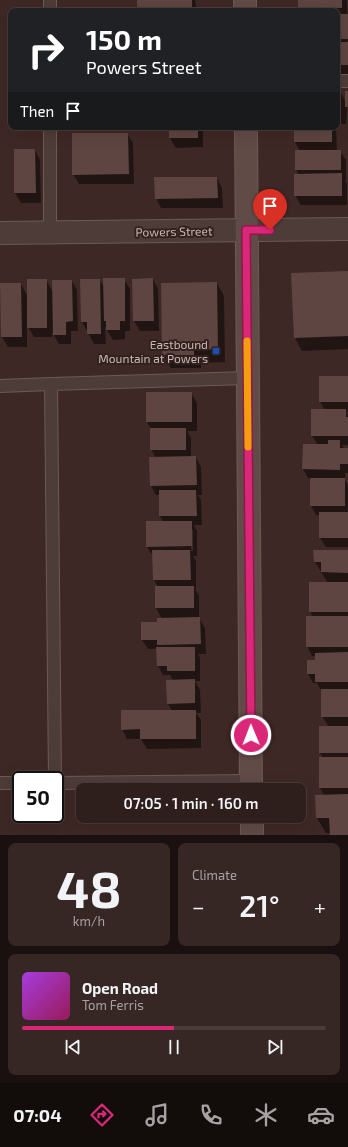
<!DOCTYPE html>
<html lang="en">
<head>
<meta charset="utf-8">
<style>
  :root { --surface:#2e1e1c; --page:#362725; --text:#f1f3f6; --muted:#a7a2a3; --line:#493c3b; --accent:#db2777 }
  body { margin:0; font-family:"Exo 2",sans-serif; background:var(--page); color:var(--text); height:100vh; display:flex; flex-direction:column; font-size:15px; white-space:nowrap }
  * { box-sizing:border-box; margin:0 }
  p { font-size:13px; color:var(--muted) }
  .icon { flex:none; width:22px; height:22px; fill:none; stroke:currentColor; stroke-width:2; stroke-linecap:round; stroke-linejoin:round }
  .map { position:relative; height:835px; overflow:hidden }
  .details { display:flex; flex-direction:column; gap:8px; padding:8px; background:#19100f; flex:1 }
  .details>* { flex:none }
  .banner { position:absolute; left:8px; top:8px; width:332px; height:122px; border-radius:8px; box-shadow:0 4px 16px #0002,0 0 0 1px var(--line); background:#202124; color:#fff; overflow:hidden }
  .speed { position:absolute; left:12px; top:771px; display:flex; gap:8px; font-size:20px; font-weight:700; text-align:center }
  .speed>* { display:grid; place-content:center; width:52px; height:52px; border-radius:50%; background:var(--surface); box-shadow:0 4px 16px #0002,0 0 0 1px var(--line); line-height:1 }
  .speed .limit { border:2px solid #111; border-radius:6px; background:#fff; color:#111 }
  .pin { position:absolute; display:grid; place-items:center; width:34px; height:34px; color:#fff; margin:-41px -17px; border-radius:50% 50% 50% 0; rotate:-45deg; box-shadow:0 0 4px #0007 }
  .pin .icon { rotate:45deg }
  .me { position:absolute; width:44px; margin:-22px; rotate:359deg; stroke-linejoin:round; filter:drop-shadow(0 0 3px #0008) }
  .turn { display:flex; align-items:center; gap:14px; height:84px; padding:0 12px; font-size:18px }
  .turn .icon { width:52px; height:52px; stroke-width:2.5 }
  .turn b { display:block; font-size:28px; line-height:34px }
  .then { display:flex; align-items:center; height:38px; padding:0 12px; background:#0003; gap:8px; font-size:15px }
  .big { font-size:30px; font-weight:600; line-height:1.1 }
  .details .card { flex:1; display:flex; flex-direction:column; justify-content:center; gap:6px; min-width:0; padding:0 14px; border-radius:8px; background:var(--page) }
  .details .dial { align-items:center; gap:0 }
  .dial b { font-size:52px; line-height:1 }
  .song { display:flex; align-items:center; gap:12px }
  .cover { width:48px; height:48px; border-radius:6px; background:linear-gradient(135deg,hsl(280 70% 55%),hsl(330 70% 35%)) }
  .played { height:4px; border-radius:2px; background:linear-gradient(90deg,var(--accent) 50%,var(--line) 50%) }
  .keys { display:flex; justify-content:space-around; direction:ltr }
  .heat { display:flex; justify-content:space-between; align-items:center; font-size:22px; direction:ltr }
  .details .tiles { flex:1; display:grid; gap:8px; grid-template-columns:1fr 1fr }
  .card:last-child { grid-column:span 2 }
  .trip { position:absolute; left:76px; top:783px; width:230px; height:40px; border-radius:8px; background:var(--surface); box-shadow:0 4px 16px #0002,0 0 0 1px var(--line); font-weight:600; line-height:40px; text-align:center }
  .dock { display:flex; height:64px; justify-content:space-around; align-items:center; background:#120c0b; color:var(--muted) }
  .dock .icon { width:28px; height:28px }
  .dock .current { color:var(--accent) }
  .dock b { font-size:18px; color:var(--text) }
  .map>svg:first-child { display:block }
  .shadow { fill:#0007; fill-rule:evenodd }
  .building { fill:#5e4541 }
  .lines { fill:none; stroke-linecap:round; stroke-linejoin:round }
  .lane-casing { stroke:#6c5a57; stroke-width:14 }
  .street-casing { stroke:#6c5a57; stroke-width:24 }
  .secondary-casing { stroke:#6c5a57; stroke-width:24 }
  .lane { stroke:#4e3c39; stroke-width:12 }
  .street { stroke:#4e3c39; stroke-width:22 }
  .secondary { stroke:#614b47; stroke-width:22 }
  .route-casing { stroke:#8e194d; stroke-width:10 }
  .route { stroke:#db2777; stroke-width:7 }
  .slow { stroke:#f59e0b; stroke-width:7 }
  .transit-dot { fill:#1a4fb4; stroke:#33211e; stroke-width:1.5 }
  .labels { text-anchor:middle; dominant-baseline:central; stroke-width:4; stroke-linejoin:round; paint-order:stroke }
  .street-label { font-size:12px; fill:#c9b8b5; stroke:#33211e }
  .poi-label { font-size:12px; fill:#c9b8b5; stroke:#33211e; text-anchor:end }
</style>
</head>
<body>
<div class="map">
<svg width="348" height="835" viewBox="0 0 348 835">
  <rect width="100%" height="100%" fill="#3e2825"/>
  <g class="shadow">
    <path d="M138 0H195L197 11H138Z"/>
    <path d="M299 0H347L348 74H337V11H301L299 7Z"/>
    <path d="M348 92 346 124H337V93H341L346 103Z"/>
    <path d="M170 127H203V147L176 148 170 138Z"/>
    <path d="M295 127H336L337 151H340L346 160V180H345L347 184V205H301L295 195 299 175 296 170 300 151 295 142Z"/>
    <path d="M127 134 133 143 134 184H79L73 174Z"/>
    <path d="M15 150H35L40 160 41 203H21L15 193Z"/>
    <path d="M217 178 222 188 223 208H161L156 198Z"/>
    <path d="M348 272V349L302 351 295 338 292 274Z"/>
    <path d="M124 279 130 289V331H125V339L113 340 105 327 106 344H94L82 322 99 280 105 288Z"/>
    <path d="M153 279 158 289 159 331H140L134 321 133 280Z"/>
    <path d="M46 280 53 292 72 281 77 290 78 331H71V344H59L52 332V337H34L27 325V347H8L2 337V295H0V292L2 294 21 284 28 297Z"/>
    <path d="M217 283 224 296 225 362 201 363V368H171L163 355 162 284Z"/>
    <path d="M348 377V412H346L348 415V445H342L344 449H348V473H345V480L348 485V547H326L320 538V515H316L311 506V479H309L303 469 318 445 312 436 325 410 320 402Z"/>
    <path d="M191 393 197 403V431H187L191 438V457H196L201 467 202 495H198L201 500 202 525H194L197 531V556H193L196 561V589H195L199 596V618L205 628 206 654H198L200 658V681H195L200 690 201 713H196L201 720V748L147 749 141 739H127L122 729 172 711 168 704 173 681 170 675H163L158 666 157 649H148L142 640 162 619 156 608 158 587 154 580 153 556 147 547 163 522 160 516V495H156L151 486 156 458 151 449V429L147 422ZM191 530H193V551H191Z"/>
    <path d="M314 551H348V835H331V833H326L317 818 316 796 324 795 320 788V758H323L320 753 329 727 322 716V692L317 683H313L308 674 316 660V656H312L307 646 313 617 310 612 328 583 315 562Z"/>
  </g>
  <g class="building">
    <rect x="137" y="0" width="55" height="11"/>
    <path d="M298 0H342V8L298 7Z"/>
    <rect x="337" y="14" width="11" height="25"/>
    <rect x="337" y="42" width="11" height="23"/>
    <rect x="345" y="91" width="3" height="16"/>
    <rect x="337" y="92" width="4" height="23"/>
    <rect x="169" y="127" width="29" height="11"/>
    <rect x="294" y="127" width="38" height="15"/>
    <path d="M72 133H128L129 174 72 175Z"/>
    <path d="M14 149H35L36 193H14Z"/>
    <rect x="295" y="150" width="46" height="20"/>
    <path d="M342 173V196H294V174Z"/>
    <path d="M154 177H217L218 198 155 199Z"/>
    <path d="M348 271V336L294 338 291 273Z"/>
    <path d="M103 278H125V321H120V330H106V321H104Z"/>
    <path d="M153 278 154 321H133L132 279Z"/>
    <rect x="27" y="279" width="20" height="49"/>
    <path d="M80 279H100L101 334H87V322H81Z"/>
    <path d="M52 280H72L73 321 66 322V335H53Z"/>
    <path d="M217 282 218 349 194 350V355H162L161 283Z"/>
    <path d="M0 283H21L22 337H1Z"/>
    <rect x="319" y="376" width="29" height="26"/>
    <rect x="146" y="392" width="46" height="30"/>
    <path d="M311 409H346V417H348V436H311Z"/>
    <rect x="150" y="428" width="36" height="22"/>
    <path d="M328 440H340V448H348V464H340V470L302 469 303 444H328Z"/>
    <path d="M196 456 197 485 150 486 149 457Z"/>
    <rect x="310" y="478" width="35" height="28"/>
    <path d="M159 490H196L197 516H159Z"/>
    <rect x="319" y="512" width="29" height="26"/>
    <path d="M146 521H192V546L146 547Z"/>
    <path d="M152 550H190L191 580H153Z"/>
    <path d="M313 550H348V573L321 572V562H314Z"/>
    <rect x="309" y="582" width="39" height="30"/>
    <rect x="155" y="586" width="39" height="22"/>
    <rect x="306" y="616" width="42" height="31"/>
    <path d="M200 617 201 644 157 645V640H141V622H157V618Z"/>
    <path d="M156 647H195V671H167V666H157Z"/>
    <path d="M348 652V682H315V674H307V660H315V653Z"/>
    <path d="M195 679V703L167 704 166 680Z"/>
    <rect x="321" y="689" width="27" height="28"/>
    <path d="M121 710H196V739H140V729L121 730Z"/>
    <rect x="319" y="726" width="29" height="27"/>
    <rect x="319" y="757" width="29" height="31"/>
    <path d="M348 794V835H330L329 818H316L315 795Z"/>
  </g>
  <g class="lines">
    <g class="lane-casing">
      <g id="lane">
        <path d="M50 0V11"/>
        <path d="M337 81H348"/>
        <path d="M50 127V232"/>
        <path d="M0 386 51 384"/>
        <path d="M55 780 51 384 248 378"/>
        <path d="M0 783H21"/>
        <path d="M55 783 251 781"/>
      </g>
    </g>
    <g class="street-casing">
      <path id="street" d="M0 233 348 229"/>
    </g>
    <g class="secondary-casing">
      <g id="secondary">
        <path d="M245 0V11"/>
        <path d="M246 127 251 790"/>
        <path d="M252 816V835"/>
      </g>
    </g>
    <use href="#lane" class="lane"/>
    <use href="#street" class="street"/>
    <use href="#secondary" class="secondary"/>
  </g>
  <g class="lines">
    <g class="route-casing">
      <path id="route" d="M251 735 246 230H270"/>
    </g>
    <use href="#route" class="route"/>
    <path class="slow" d="M247 341 248 447"/>
  </g>
  <rect class="transit-dot" x="212" y="347" width="8" height="8" rx="2"/>
  <g class="labels">
    <g class="street-label">
      <text transform="translate(174 231) rotate(-1)">Powers Street</text>
    </g>
    <g class="poi-label">
      <text x="208" y="344">Eastbound<tspan x="208" dy="14">Mountain at Powers</tspan></text>
    </g>
  </g>
</svg>
<div class="speed"><div class="limit">50</div></div>
<div class="pin" style="left:270px;top:230px;background:#d93025"><svg class="icon" aria-label="arrive" viewBox="0 0 24 24"><path d="M6 21V4h12l-3 4 3 4H6"/></svg></div>
<svg class="me" style="left:251px;top:735px" viewBox="-20 -20 40 40"><circle r="17" fill="#db2777" stroke="#fff" stroke-width="3"/><path d="M0-11L8 9 0 5-8 9z" fill="#fff"/></svg>
<div class="trip">07:05 · 1 min · 160 m</div>
<div class="banner">
<div class="turn"><svg class="icon" aria-label="right" viewBox="0 0 24 24"><path d="M7 20v-9h11M14 6l5 5-5 5"/></svg><div><b>150 m</b>Powers Street</div></div>
<div class="then">Then<svg class="icon" aria-label="arrive" viewBox="0 0 24 24"><path d="M6 21V4h12l-3 4 3 4H6"/></svg></div>
</div>
</div>
<section class="details">
<div class="tiles">
<div class="card dial"><b>48</b><p>km/h</p></div>
<div class="card"><p>Climate</p>
<div class="heat"><a>−</a><b class="big">21°</b><a>+</a></div>
</div>
<div class="card">
<div class="song"><i class="cover"></i><div><b>Open Road</b><p>Tom Ferris</p></div></div>
<div class="played"></div>
<div class="keys"><svg class="icon" aria-label="previous" viewBox="0 0 24 24"><path d="M18 5L8 12l10 7zM5 5v14"/></svg><svg class="icon" aria-label="pause" viewBox="0 0 24 24"><path d="M8 5v14M16 5v14"/></svg><svg class="icon" aria-label="next" viewBox="0 0 24 24"><path d="M6 5l10 7-10 7zM19 5v14"/></svg></div>
</div>
</div>
</section>
<nav class="dock">
<b>07:04</b>
<svg class="icon current" aria-label="directions" viewBox="0 0 24 24"><path d="M12 3l9 9-9 9-9-9zM9 14v-3h6M13 9l2 2-2 2"/></svg>
<svg class="icon" aria-label="music" viewBox="0 0 24 24"><path d="M9 18V5l10-2v13"/><circle cx="6" cy="18" r="3"/><circle cx="16" cy="16" r="3"/></svg>
<svg class="icon" aria-label="phone" viewBox="0 0 24 24"><path d="M5 4h4l2 5-3 2q2 4 5 5l2-3 5 2v4C11 20 4 13 5 4z"/></svg>
<svg class="icon" aria-label="climate" viewBox="0 0 24 24"><path d="M12 3v18M4 7l16 10M4 17L20 7"/></svg>
<svg class="icon" aria-label="car" viewBox="0 0 24 24"><path d="M5 17H2v-5l4-1 3-4h7l3 4 3 1v5h-3M9 17h6M6 11h13"/><circle cx="7" cy="17" r="2"/><circle cx="17" cy="17" r="2"/></svg>
</nav>
</body>
</html>
